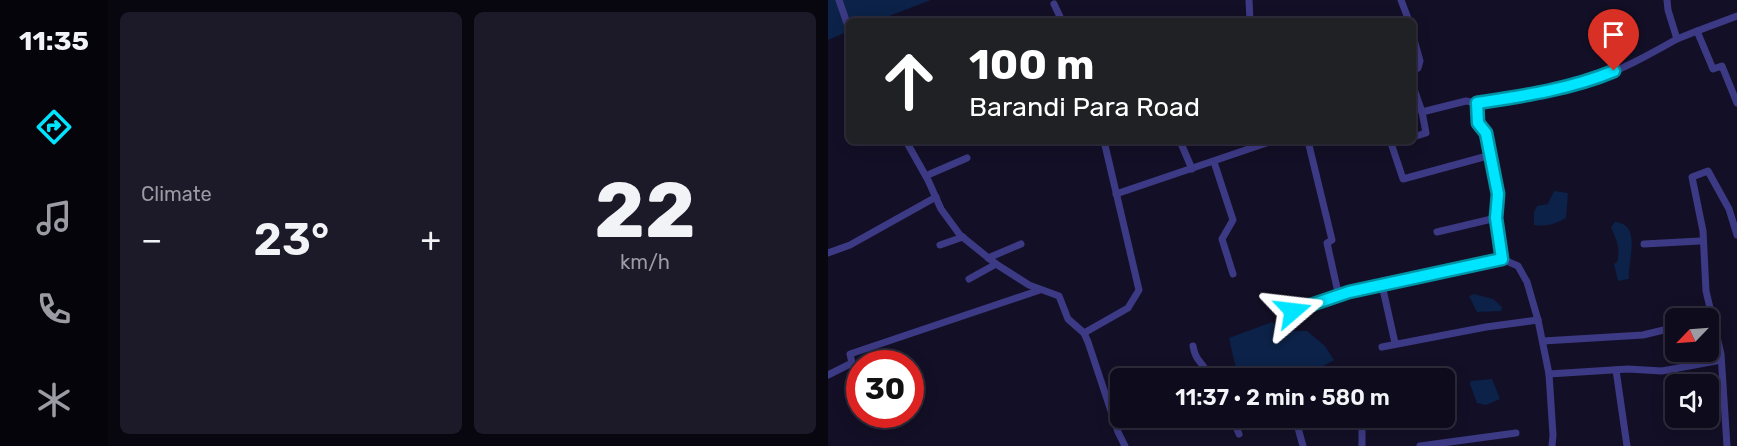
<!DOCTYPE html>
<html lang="en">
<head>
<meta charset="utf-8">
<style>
  :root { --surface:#0e0b1c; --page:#1c1929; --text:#f1f3f6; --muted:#9b9ba3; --line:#2e2b3b; --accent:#00e5ff }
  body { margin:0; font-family:Rubik,sans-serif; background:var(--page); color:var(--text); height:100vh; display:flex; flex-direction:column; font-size:22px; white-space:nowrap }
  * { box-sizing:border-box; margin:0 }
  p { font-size:20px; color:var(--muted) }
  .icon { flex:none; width:33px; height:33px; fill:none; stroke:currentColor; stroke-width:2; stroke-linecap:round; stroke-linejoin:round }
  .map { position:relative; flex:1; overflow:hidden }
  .panel { display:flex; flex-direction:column; gap:12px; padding:12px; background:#08060f; width:720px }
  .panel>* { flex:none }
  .banner { position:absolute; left:18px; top:18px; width:570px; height:126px; border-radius:9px; box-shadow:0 3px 15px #0003,0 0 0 2px var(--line); background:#202124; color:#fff; overflow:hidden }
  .needle { width:39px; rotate:245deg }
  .tools { position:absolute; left:837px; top:308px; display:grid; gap:12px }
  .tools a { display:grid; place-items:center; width:54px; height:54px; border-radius:9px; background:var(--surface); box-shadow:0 3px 15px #0003,0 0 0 2px var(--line); font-size:30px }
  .speed { position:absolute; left:18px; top:350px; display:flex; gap:12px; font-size:30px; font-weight:700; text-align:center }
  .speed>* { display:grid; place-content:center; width:78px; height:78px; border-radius:50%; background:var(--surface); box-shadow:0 3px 15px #0003,0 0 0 2px var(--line); line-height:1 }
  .speed .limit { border:9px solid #d22; background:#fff; color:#111 }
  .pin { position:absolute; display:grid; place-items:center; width:51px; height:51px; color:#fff; margin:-62px -26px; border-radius:50% 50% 50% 0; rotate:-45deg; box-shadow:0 0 6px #0007 }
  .pin .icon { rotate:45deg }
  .me { position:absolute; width:66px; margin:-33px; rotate:73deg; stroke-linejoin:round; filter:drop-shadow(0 0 4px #0008) }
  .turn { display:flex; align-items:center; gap:21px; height:126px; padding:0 24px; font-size:27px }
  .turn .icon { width:78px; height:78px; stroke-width:2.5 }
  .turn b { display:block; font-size:42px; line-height:51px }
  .big { font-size:45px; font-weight:600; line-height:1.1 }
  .panel .card { flex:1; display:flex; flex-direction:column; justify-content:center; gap:9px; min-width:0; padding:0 21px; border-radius:9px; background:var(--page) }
  .panel .dial { align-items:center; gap:0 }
  .dial b { font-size:78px; line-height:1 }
  .heat { display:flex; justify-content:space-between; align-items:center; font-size:33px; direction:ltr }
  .panel .tiles { flex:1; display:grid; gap:12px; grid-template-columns:repeat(2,1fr) }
  .trip { position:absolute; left:282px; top:368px; width:345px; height:60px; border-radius:9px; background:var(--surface); box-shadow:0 3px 15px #0003,0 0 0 2px var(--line); font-weight:600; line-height:60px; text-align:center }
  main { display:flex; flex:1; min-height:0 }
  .tabs { display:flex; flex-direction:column; width:108px; justify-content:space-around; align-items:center; background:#06040b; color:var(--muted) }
  .tabs .icon { width:42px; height:42px }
  .tabs .active { color:var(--accent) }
  .tabs b { font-size:27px; color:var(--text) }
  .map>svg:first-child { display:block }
  .water { fill:#0c2248 }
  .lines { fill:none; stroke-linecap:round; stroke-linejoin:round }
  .minor { stroke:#3d3a85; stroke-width:7 }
  .route-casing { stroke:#0095a6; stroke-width:15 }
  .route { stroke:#00e5ff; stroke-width:10 }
</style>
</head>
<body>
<main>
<nav class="tabs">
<b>11:35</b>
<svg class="icon active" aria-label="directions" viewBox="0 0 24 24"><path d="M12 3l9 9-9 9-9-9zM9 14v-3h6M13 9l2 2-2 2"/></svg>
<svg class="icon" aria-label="music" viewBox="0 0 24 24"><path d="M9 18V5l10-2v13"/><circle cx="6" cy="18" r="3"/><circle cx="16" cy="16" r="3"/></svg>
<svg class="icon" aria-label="phone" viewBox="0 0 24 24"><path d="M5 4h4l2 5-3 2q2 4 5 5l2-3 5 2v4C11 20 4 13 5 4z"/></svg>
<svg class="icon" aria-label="climate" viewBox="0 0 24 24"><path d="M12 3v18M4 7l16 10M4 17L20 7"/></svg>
</nav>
<section class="panel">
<div class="tiles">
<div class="card"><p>Climate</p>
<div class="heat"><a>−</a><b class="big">23°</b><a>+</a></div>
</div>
<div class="card dial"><b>22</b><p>km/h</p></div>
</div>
</section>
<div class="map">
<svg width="909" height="446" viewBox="0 0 909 446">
  <rect width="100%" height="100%" fill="#130f26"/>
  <g class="water">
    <path d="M0 0H103L48 21H21V31L0 40Z"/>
    <path d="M726 191 740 193 738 218C727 224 718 227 706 225V212L709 206 720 204Z"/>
    <path d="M787 222C815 224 799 263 801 279L790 281 786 264 789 262C793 248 788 239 783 227Z"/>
    <path d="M646 294 665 299 674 307 673 311 649 312 641 296Z"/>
    <path d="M444 322 457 331H479L497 346 506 360 490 369V378H410L401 338Z"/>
    <path d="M664 379 672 399 658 405 649 403 642 384 643 381Z"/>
  </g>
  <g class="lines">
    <g class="minor">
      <path d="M11 0 21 29"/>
      <path d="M421 0 422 21"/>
      <path d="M573 0 581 21"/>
      <path d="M226 4 234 21"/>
      <path d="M869 31 909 16"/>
      <path d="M585 36 592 61 590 68 585 71"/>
      <path d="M849 39 869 31 885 69 894 66 909 103"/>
      <path d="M585 86 594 112 638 101 649 103"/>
      <path d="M585 137 598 133 594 112"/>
      <path d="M78 141 100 180 113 209 132 235 168 264 201 285 231 296 240 319 256 333 260 342 290 432 297 446"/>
      <path d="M352 141 364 169"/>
      <path d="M480 141 504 240 499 243 511 297"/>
      <path d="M570 141 563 143 575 179 663 155"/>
      <path d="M387 165 405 220 394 239 405 274"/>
      <path d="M102 174 139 158"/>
      <path d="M288 194 444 141"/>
      <path d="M609 232 668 218"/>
      <path d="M816 244 872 241"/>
      <path d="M112 245 135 237"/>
      <path d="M0 253 22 245 108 197"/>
      <path d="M160 258 193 244"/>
      <path d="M674 259 668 218 670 194 658 133 650 122 649 103C688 97 729 92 766 79 796 69 822 54 849 39L840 10 839 0"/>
      <path d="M141 279 168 264"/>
      <path d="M554 285 567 343"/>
      <path d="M465 311 521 292 674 259 690 266 699 282 710 320 721 374 725 435 724 446"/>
      <path d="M256 333 300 308 311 290 276 141"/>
      <path d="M715 341 815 335 848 327"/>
      <path d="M365 346C368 364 376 361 381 378"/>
      <path d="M554 347 658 327 710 320"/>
      <path d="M401 370 405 378"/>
      <path d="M788 370 799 446"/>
      <path d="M721 374 800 369 834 371 888 361"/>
      <path d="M0 375 24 363 22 354 212 290"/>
      <path d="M340 417 348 426 370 418 378 421 383 417"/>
      <path d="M404 417 411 434"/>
      <path d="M467 417 475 446"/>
      <path d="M534 417V446"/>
      <path d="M288 424 309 417"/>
      <path d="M592 446 688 433"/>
      <path d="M899 446 893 354 878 291 875 231 864 177 880 171 901 209 909 235"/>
    </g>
  </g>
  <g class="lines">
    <g class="route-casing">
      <path id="route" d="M465 311 521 292 674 259 668 218 670 194 658 133 650 123 649 103C695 96 743 89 786 71"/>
    </g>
    <use href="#route" class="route"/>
  </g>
</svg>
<div class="tools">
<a><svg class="needle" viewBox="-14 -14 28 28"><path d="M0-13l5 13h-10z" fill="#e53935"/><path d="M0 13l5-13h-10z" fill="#9b9ba3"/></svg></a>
<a><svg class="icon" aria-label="sound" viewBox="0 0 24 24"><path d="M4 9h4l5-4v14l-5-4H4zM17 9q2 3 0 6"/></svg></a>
</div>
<div class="speed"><div class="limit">30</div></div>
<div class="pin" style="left:786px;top:71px;background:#d93025"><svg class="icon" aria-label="arrive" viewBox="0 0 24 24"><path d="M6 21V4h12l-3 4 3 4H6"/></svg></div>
<svg class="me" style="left:465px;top:311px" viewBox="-20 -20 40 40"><path d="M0-17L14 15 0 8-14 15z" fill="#00e5ff" stroke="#fff" stroke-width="4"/></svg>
<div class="trip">11:37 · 2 min · 580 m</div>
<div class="banner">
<div class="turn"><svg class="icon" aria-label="ahead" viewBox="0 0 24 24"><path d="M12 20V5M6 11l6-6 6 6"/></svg><div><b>100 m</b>Barandi Para Road</div></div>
</div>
</div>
</main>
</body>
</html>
